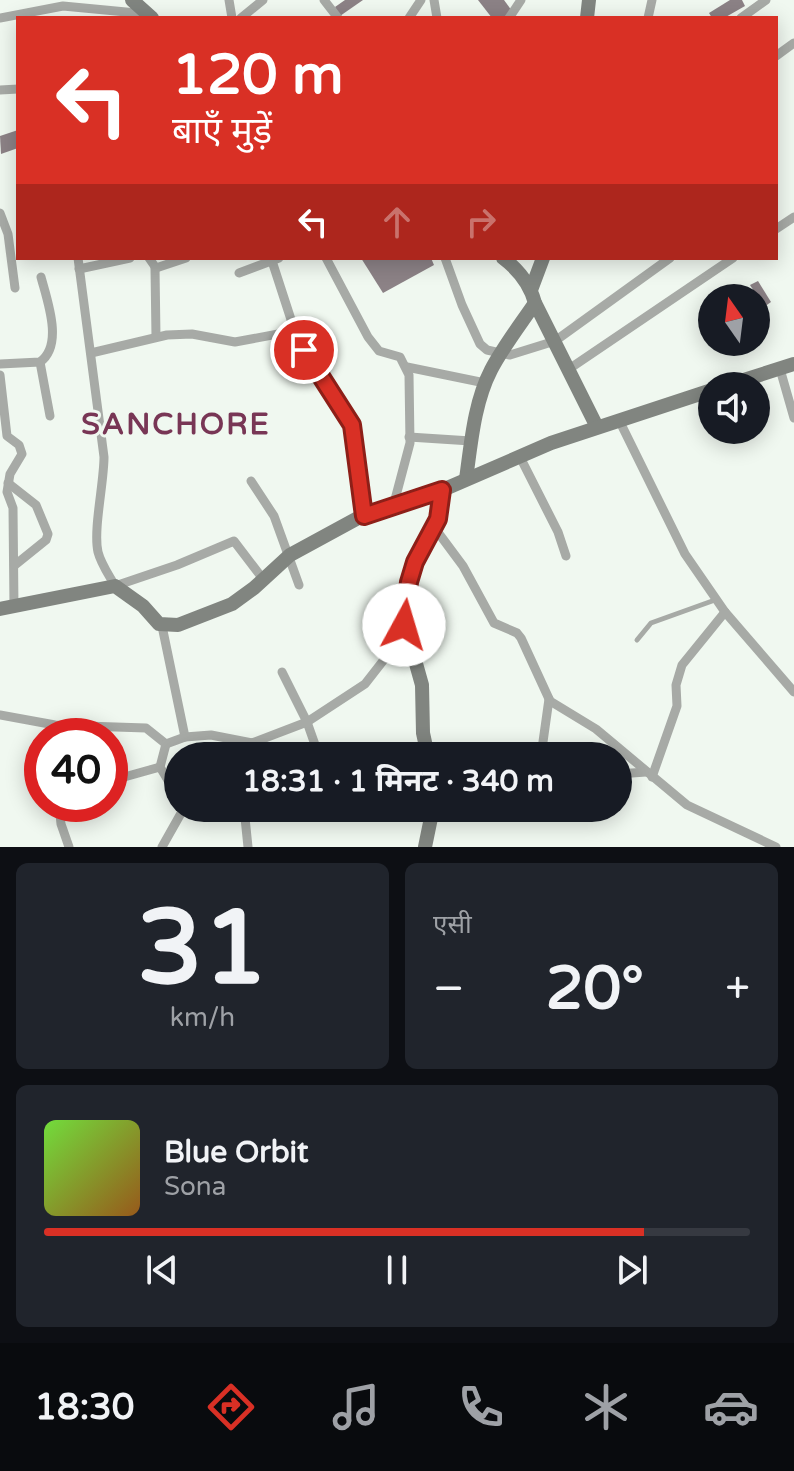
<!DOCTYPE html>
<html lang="hi">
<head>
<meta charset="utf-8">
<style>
  :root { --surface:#171b24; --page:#20242c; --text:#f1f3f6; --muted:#9ea1a6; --line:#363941; --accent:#d93025 }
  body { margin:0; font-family:"Varela Round","Noto Sans Devanagari",sans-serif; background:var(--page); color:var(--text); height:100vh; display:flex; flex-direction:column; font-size:30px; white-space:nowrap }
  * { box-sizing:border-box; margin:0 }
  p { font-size:26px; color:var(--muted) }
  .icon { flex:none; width:44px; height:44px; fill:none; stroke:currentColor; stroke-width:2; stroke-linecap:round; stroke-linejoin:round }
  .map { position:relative; height:847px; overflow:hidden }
  .panel { display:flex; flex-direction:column; gap:16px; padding:16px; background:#0d0f14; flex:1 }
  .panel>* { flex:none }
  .hud { position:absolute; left:16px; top:16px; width:762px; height:244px; border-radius:0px; box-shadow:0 4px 20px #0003; background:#d93025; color:#fff; overflow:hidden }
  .needle { width:52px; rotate:346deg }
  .tools { position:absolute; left:698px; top:284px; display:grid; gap:16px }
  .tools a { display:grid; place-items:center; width:72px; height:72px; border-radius:50%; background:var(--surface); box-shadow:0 4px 20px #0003; font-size:40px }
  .speed { position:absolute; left:24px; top:718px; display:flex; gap:16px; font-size:40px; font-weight:700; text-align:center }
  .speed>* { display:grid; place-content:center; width:104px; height:104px; border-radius:50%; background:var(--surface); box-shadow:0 4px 20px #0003; line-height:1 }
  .speed .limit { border:12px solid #d22; background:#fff; color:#111 }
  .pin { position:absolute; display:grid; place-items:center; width:68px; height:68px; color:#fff; margin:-34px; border:4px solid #fff; border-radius:50%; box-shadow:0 2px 8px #0007 }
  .me { position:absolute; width:88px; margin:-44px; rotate:6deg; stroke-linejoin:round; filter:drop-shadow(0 0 6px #0008) }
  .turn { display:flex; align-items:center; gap:28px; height:168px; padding:0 24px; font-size:36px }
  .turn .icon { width:104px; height:104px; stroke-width:2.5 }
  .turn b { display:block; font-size:56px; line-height:68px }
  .lanes { display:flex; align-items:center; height:76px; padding:0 24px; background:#0003; justify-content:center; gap:40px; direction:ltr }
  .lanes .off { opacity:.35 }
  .big { font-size:60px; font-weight:700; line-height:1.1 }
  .panel .widget { flex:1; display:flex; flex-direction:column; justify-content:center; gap:12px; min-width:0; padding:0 28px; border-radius:12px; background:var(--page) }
  .panel .dial { align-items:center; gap:0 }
  .dial b { font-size:104px; line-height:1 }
  .song { display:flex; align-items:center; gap:24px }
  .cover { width:96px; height:96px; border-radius:12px; background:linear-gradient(135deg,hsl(100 70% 55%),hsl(30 70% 35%)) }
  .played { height:8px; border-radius:4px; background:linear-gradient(90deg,var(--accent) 85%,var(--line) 85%) }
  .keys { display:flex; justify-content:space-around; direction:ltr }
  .heat { display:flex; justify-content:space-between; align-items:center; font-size:44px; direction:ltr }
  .panel .tiles { flex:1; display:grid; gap:16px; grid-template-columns:1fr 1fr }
  .widget:last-child { grid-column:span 2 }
  .trip { position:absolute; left:164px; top:742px; width:468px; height:80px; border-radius:40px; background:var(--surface); box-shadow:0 4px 20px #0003; font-weight:700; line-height:80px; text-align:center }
  .tabs { display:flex; height:128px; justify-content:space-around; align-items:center; background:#090b0e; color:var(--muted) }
  .tabs .icon { width:56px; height:56px }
  .tabs .current { color:var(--accent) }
  .tabs b { font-size:36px; color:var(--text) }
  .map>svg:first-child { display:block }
  .building { fill:#8c8286 }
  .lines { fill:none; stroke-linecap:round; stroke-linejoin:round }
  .lane { stroke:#a7aaa6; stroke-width:5 }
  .street { stroke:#a7aaa6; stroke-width:9 }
  .secondary { stroke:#818580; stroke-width:14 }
  .route-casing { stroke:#8d1f18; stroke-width:20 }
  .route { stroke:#d93025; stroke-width:14 }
  .labels { text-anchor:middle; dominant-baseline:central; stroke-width:6; stroke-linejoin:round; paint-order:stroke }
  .district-label { font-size:30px; font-weight:bold; letter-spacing:2px; fill:#783655; stroke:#f0f8f0 }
</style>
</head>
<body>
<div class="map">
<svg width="794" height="847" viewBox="0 0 794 847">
  <rect width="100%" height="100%" fill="#f0f8f0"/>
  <g class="building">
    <path d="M345 0H363L340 16 335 7Z"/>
    <path d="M478 0H504L512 11 503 18H492Z"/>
    <path d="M730 0H742L745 6 724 18H712L709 13Z"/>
    <path d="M18 130V148L1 154 0 136Z"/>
    <path d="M361 258H431L434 265 383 293Z"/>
    <path d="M758 281 771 302 764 307 750 285Z"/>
  </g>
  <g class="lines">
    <path class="lane" d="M637 640 651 623 715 600"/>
    <g class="street">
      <path d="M229 0 232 18"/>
      <path d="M324 0 338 18"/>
      <path d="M434 0 437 18"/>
      <path d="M0 18 63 6 147 14"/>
      <path d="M241 18 263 0"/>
      <path d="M409 18 421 0"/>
      <path d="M509 18 521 0"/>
      <path d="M648 18 652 0"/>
      <path d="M741 18 766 0"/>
      <path d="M776 56 794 43"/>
      <path d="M0 90 18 89"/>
      <path d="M0 213 8 234 15 288"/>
      <path d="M776 229 794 217"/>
      <path d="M78 258 104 457C104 483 93 530 98 552 101 564 109 575 115 586L177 565 234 541 263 579"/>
      <path d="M149 258 156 268 186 258"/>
      <path d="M326 258 368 337 379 351 400 357 409 375 410 443 393 507"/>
      <path d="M445 258 462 305 480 344 487 350 510 355 555 341 670 258"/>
      <path d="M272 261 297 338 352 425 364 516"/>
      <path d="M155 268 156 337"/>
      <path d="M79 269 130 258"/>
      <path d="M239 273 279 258"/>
      <path d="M91 353 167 335 192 334 235 342 294 331"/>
      <path d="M40 362 50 416"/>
      <path d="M0 364 40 362C64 345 47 300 41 277"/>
      <path d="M407 367 485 383"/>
      <path d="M569 369 733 258"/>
      <path d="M780 369 794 418"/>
      <path d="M0 375 7 436 19 445 22 454 10 474 7 492 13 508 14 607"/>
      <path d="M619 420 685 554 725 612 794 692"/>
      <path d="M409 437 471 441"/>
      <path d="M519 455 558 532 566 556"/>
      <path d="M251 481 274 516 299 585"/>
      <path d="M8 483 36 505 48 534 46 540 15 565"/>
      <path d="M434 527 463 566 494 623 517 633 521 638 550 701 596 729 687 805 776 847"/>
      <path d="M162 626 185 737"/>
      <path d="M282 672 307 722 319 756"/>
      <path d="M0 715 55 725 146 728 166 744"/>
      <path d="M166 744 185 737 211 735 252 743 307 722 365 684 397 643 407 635"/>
      <path d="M166 744 160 767 178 797"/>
      <path d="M249 756 252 743"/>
      <path d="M541 756 549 699"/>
      <path d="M618 774 646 772"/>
      <path d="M652 777 677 706 676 685 682 665 725 612"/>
      <path d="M110 781 160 767"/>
      <path d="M59 804 61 824 69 847"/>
      <path d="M244 808 248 847"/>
      <path d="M162 847 184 808"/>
    </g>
    <g class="secondary">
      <path d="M132 0 152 18"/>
      <path d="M587 18 589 0"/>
      <path d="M503 258C519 270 530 284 535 303L597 427"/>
      <path d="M531 290 543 258"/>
      <path d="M725 386 794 364"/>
      <path d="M466 479C471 444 474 403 491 370 503 347 520 325 535 303"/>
      <path d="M0 609 115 586 143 606 159 624 178 625 232 604 254 588 290 555 358 518 424 498 551 443 712 390"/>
      <path d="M428 756 423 733 422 685 404 621 413 568 438 519 442 490"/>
      <path d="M425 847 433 808"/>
    </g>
  </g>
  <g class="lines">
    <g class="route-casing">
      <path id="route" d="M304 350 352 425 364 516 442 490 438 519 415 562 409 582 404 625"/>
    </g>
    <use href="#route" class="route"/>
  </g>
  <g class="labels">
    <g class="district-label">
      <text x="176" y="424">SANCHORE</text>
    </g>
  </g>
</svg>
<div class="tools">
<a><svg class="needle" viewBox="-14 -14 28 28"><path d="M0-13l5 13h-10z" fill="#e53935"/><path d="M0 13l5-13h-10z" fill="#9ea1a6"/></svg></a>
<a><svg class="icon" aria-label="sound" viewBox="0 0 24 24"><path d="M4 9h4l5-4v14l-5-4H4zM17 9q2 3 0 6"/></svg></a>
</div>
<div class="speed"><div class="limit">40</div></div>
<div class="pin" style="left:304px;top:350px;background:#d93025"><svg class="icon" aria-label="arrive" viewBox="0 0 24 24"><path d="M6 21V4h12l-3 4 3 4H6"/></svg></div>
<svg class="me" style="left:404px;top:625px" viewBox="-20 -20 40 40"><circle r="19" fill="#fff"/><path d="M0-13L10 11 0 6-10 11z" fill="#d93025"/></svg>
<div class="trip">18:31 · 1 मिनट · 340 m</div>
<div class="hud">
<div class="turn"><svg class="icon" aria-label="left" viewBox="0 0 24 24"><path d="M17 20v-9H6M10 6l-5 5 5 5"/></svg><div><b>120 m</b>बाएँ मुड़ें</div></div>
<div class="lanes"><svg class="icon" aria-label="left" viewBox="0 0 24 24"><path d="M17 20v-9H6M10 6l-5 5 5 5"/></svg><svg class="icon off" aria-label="ahead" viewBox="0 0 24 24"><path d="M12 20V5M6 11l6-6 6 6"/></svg><svg class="icon off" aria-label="right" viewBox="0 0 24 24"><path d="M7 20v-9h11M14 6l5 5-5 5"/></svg></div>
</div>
</div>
<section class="panel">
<div class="tiles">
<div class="widget dial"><b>31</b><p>km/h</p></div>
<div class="widget"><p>एसी</p>
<div class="heat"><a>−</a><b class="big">20°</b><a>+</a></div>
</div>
<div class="widget">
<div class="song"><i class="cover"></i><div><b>Blue Orbit</b><p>Sona</p></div></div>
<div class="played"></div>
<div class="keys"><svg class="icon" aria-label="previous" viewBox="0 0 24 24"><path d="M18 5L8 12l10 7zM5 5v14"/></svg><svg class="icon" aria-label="pause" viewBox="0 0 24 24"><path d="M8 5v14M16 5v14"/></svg><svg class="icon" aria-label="next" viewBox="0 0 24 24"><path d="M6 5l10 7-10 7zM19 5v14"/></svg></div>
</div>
</div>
</section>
<nav class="tabs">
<b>18:30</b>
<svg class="icon current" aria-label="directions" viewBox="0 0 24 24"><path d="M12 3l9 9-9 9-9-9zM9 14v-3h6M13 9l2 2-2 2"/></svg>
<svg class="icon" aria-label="music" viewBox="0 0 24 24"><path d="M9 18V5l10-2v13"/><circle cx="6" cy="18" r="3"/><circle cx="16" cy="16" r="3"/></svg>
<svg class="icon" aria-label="phone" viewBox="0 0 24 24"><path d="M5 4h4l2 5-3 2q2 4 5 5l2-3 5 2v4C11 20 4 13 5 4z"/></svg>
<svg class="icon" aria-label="climate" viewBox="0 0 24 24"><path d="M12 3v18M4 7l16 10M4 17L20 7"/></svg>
<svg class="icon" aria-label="car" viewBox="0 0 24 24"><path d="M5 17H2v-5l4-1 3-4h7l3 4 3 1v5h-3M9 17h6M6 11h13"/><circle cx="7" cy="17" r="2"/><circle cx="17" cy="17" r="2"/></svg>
</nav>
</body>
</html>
